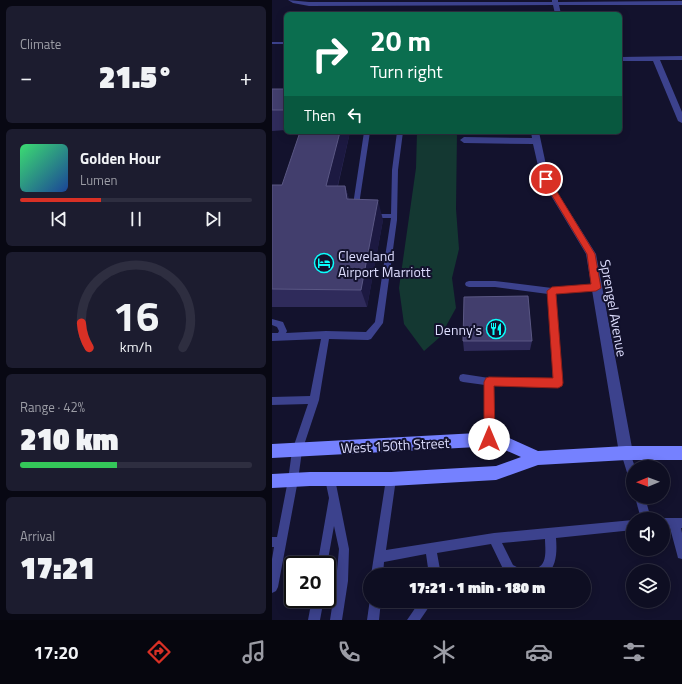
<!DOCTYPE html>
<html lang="en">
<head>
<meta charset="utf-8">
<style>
  :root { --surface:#0e0e22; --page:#1c1c2f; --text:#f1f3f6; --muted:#9b9ca5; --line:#2e2e40; --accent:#d93025 }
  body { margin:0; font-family:"Titillium Web",sans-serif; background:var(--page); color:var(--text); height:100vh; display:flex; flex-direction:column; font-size:15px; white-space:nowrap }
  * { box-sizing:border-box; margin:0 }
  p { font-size:13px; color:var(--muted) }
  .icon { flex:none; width:22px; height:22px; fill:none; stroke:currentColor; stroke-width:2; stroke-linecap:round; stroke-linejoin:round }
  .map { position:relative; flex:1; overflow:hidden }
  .drawer { display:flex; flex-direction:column; gap:6px; padding:6px; background:#080813; width:272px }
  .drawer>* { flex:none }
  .hud { position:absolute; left:12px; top:12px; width:338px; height:122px; border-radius:6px; box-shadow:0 2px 10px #0003,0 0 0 1px var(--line); background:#0b6e4f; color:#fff; overflow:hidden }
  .needle { width:26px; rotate:269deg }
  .controls { position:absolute; left:354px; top:460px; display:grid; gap:8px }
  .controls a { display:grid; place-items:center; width:44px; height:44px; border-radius:50%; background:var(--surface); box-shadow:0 2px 10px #0003,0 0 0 1px var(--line); font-size:20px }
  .speed { position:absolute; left:12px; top:556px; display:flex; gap:8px; font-size:20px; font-weight:700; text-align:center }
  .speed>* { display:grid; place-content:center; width:52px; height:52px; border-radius:50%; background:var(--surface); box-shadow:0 2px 10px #0003,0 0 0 1px var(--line); line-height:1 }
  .speed .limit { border:2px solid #111; border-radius:6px; background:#fff; color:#111 }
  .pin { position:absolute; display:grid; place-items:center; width:34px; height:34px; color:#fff; margin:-17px; border:2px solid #fff; border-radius:50%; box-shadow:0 1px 4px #0007 }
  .me { position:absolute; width:44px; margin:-22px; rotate:0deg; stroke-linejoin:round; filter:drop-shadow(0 0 3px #0008) }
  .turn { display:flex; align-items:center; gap:14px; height:84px; padding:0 20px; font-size:18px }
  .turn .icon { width:52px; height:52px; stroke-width:2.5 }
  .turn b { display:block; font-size:28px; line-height:34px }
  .then { display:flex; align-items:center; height:38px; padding:0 20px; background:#0003; gap:8px; font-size:15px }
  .big { font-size:30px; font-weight:800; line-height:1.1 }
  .drawer .widget { flex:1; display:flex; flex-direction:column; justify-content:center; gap:6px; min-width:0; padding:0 14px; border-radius:6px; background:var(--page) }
  .drawer .dial { align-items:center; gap:0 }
  .dial svg { height:104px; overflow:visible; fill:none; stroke:var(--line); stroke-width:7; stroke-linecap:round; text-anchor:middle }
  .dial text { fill:var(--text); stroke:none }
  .song { display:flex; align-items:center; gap:12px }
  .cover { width:48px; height:48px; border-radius:6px; background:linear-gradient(135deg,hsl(140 70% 55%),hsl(220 70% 35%)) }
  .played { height:4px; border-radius:2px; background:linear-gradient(90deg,var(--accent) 35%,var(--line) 35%) }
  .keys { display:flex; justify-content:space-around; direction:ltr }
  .heat { display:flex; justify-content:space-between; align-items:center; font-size:22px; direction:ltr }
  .charge { height:6px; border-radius:3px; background:linear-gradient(90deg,#34c759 42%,var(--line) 0) }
  .trip { position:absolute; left:91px; top:568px; width:228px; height:40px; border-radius:20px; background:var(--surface); box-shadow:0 2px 10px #0003,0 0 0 1px var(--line); font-weight:800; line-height:40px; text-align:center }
  .menu { display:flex; height:64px; justify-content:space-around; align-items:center; background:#06060e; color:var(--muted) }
  .menu .icon { width:28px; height:28px }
  .menu .active { color:var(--accent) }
  .menu b { font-size:18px; color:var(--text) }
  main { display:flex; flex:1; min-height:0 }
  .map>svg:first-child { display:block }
  .green { fill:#143832 }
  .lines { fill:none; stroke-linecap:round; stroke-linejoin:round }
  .service { fill:#3c428d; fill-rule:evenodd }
  .minor { fill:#3c428d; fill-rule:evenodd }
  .secondary { fill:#7581ff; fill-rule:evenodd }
  .wall { fill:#2f2b5b }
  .shaded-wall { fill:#1c1941 }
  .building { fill:#423e6d; stroke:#5a5784 }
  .route { fill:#d93025; stroke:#8d1f18 }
  .labels { text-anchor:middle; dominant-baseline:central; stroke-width:4; stroke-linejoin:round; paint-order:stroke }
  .poi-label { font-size:14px; fill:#dedeff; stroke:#13122d; text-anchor:start }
  .street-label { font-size:14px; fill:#dedeff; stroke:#13122d }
</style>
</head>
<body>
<main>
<section class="drawer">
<div class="widget"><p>Climate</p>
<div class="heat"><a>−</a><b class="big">21.5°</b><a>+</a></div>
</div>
<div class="widget">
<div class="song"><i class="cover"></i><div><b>Golden Hour</b><p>Lumen</p></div></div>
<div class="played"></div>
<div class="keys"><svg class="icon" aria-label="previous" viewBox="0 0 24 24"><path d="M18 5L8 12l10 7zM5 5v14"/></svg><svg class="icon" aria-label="pause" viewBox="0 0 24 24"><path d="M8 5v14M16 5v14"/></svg><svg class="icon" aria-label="next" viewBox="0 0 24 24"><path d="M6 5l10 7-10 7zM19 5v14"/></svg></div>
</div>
<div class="widget dial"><svg viewBox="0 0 100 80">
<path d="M14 69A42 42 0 1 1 86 69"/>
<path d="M14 69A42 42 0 0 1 8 50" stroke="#d93025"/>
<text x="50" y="56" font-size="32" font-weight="700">16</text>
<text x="50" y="72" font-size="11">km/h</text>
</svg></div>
<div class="widget"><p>Range · 42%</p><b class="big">210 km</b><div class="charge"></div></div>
<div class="widget"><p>Arrival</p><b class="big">17:21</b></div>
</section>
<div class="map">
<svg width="410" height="620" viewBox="0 0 410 620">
  <rect width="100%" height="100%" fill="#13122d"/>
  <path class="green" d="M145 132H185L184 209 187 249 180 278 184 308 168 337 152 351 132 324 127 288 144 168Z"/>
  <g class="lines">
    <g class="service">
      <rect x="0" y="42" width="14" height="2"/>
      <path d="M92 132H98L88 198V210L85 212 82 210V198Z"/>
      <path d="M125 132H131L126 170 125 220 111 323 99 339 96 340 57 339 47 400 30 451 26 480 6 587 4 591 0 593V559L2 547H0V537H5L16 480 20 451 36 404 0 405V397L38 396 49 339 0 341V333H6L7 331 5 327 0 325V319L11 322 15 331 14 333 54 331 94 332 103 322 119 218H100L97 216 100 214H119L120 170Z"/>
      <path d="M197 281H223L280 288 324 284 327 285 328 287 327 289 324 290 284 294 290 383 289 386 286 387 221 386 222 439 220 442 217 444 214 442 212 439 213 385 191 382 188 381 187 378 188 375 191 374 217 378 281 379 276 294 223 287H197L194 286 193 284 194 282Z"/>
      <path d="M354 448 357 450 363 467H361V480L357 479 349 453 351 450Z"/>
      <path d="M58 474 62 475 63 479 77 549 76 581 70 620H58L64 581 67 549 62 526 55 565H47L46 561 57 498 53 479 54 475Z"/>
      <path d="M119 474 123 475 124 479 114 550 222 533 361 520V530L284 538C285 551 285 565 275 575H237L233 573 219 544 165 553 169 575H157L154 554 112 562 111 575H99L114 479 115 475ZM273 539C273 548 276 564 265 568 261 570 257 569 254 572L241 565 230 543Z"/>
      <path d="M363 497H373L379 519H369Z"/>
      <path d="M391 518H410V528H409L410 533V559L406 558 405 554 398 528H391V519H388Z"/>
      <path d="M40 599H52L48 620H36Z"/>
      <path d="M98 599V601H109L107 620H95Z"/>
      <path d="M148 601H161L148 620H135Z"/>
    </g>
    <g class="minor">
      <path d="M16 0 37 2H280V0H286V2L410 1V5H287L289 14H283L281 5 37 6 21 3Z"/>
      <path d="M410 56V60H388L410 112V123L406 121 381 61H348V57Z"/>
      <path d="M259 132H267L277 179 324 254 361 453 359 458 354 460 349 458 347 453 314 254 269 179 261 144 192 143 188 140 192 137 260 138Z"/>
    </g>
    <path class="secondary" d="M224 432 266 451 354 446H410V460H354L266 465 224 480 119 486H38L0 488V474L38 472H119L224 466 249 457 224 446 0 458V444Z"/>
  </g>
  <g class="wall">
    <path d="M0 89H14V130L0 131Z"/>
    <path d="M78 132 66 186H73L77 199 111 220 95 307H0V185H10Z"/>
    <path d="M191 341H260L258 350 192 351Z"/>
  </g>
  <g class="shaded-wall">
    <path d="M68 132H78L61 205 54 186Z"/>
    <path d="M73 186 79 206 75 199Z"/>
    <path d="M106 200 111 220 95 307 89 290Z"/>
    <path d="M59 559 64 560 60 598H55V594Z"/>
    <path d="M39 560 45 561 46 565H40Z"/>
  </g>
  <g class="building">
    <rect x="0" y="89" width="14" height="21"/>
    <path d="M28 132H68L54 186H73L75 199 106 200 89 290 0 289V185H10Z"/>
    <path d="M256 296 260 341H191L192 297Z"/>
    <path d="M52 559H59L55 594V565H50Z"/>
    <path d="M39 560 40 565H21L22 561Z"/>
    <path d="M21 566V599H32L15 600Z"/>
  </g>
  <path class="route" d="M271 177H276L323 254 329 288 324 291 284 294 291 383 290 386 286 388 222 386 223 439 221 443 217 444 213 443 212 439V382L214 378 217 377 281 378 275 291 280 287 319 284 315 254 270 179Z"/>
  <defs>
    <g id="hotel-ring" transform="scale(1)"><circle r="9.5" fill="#13122d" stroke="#0afffc" stroke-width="1.5"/><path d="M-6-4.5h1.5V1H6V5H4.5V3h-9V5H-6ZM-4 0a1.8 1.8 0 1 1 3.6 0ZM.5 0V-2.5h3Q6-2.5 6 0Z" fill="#0afffc"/></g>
    <g id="restaurant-ring" transform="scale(1)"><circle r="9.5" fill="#13122d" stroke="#0afffc" stroke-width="1.5"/><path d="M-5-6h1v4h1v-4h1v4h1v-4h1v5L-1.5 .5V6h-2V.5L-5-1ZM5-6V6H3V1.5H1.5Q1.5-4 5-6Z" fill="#0afffc"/></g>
  </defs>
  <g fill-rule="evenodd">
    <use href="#hotel-ring" x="52" y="263"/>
    <use href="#restaurant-ring" x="224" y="329"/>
  </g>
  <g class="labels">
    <g class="poi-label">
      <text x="66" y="255">Cleveland<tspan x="66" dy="16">Airport Marriott</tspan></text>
      <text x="210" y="329" text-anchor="end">Denny's</text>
    </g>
    <g class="street-label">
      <text transform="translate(342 308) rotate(80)">Sprengel Avenue</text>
      <text transform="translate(123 445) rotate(-3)">West 150th Street</text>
    </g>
  </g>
</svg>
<div class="controls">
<a><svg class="needle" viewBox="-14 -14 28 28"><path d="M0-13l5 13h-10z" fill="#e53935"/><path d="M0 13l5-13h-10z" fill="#9b9ca5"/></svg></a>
<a><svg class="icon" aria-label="sound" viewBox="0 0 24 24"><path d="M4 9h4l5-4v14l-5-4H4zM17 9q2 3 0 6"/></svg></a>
<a><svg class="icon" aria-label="layers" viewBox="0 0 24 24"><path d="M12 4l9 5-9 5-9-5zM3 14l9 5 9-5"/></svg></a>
</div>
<div class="speed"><div class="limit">20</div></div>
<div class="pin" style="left:274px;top:179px;background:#d93025"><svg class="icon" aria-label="arrive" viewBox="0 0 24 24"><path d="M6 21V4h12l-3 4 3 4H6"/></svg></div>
<svg class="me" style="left:217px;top:439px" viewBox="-20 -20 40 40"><circle r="19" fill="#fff"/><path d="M0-13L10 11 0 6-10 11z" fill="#d93025"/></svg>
<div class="trip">17:21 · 1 min · 180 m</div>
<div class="hud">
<div class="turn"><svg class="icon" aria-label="right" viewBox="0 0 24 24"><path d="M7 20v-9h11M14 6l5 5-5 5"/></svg><div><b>20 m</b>Turn right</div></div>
<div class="then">Then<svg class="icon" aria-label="left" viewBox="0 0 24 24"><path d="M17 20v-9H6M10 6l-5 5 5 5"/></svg></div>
</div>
</div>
</main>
<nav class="menu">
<b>17:20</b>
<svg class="icon active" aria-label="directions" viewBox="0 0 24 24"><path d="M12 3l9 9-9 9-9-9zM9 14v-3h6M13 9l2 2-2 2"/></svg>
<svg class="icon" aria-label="music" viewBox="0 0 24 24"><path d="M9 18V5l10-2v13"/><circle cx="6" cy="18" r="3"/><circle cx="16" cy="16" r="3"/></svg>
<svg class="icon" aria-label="phone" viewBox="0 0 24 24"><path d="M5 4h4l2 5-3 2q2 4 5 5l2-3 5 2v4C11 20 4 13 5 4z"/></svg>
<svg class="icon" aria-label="climate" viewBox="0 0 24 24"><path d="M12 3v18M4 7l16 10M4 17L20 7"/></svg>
<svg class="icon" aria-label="car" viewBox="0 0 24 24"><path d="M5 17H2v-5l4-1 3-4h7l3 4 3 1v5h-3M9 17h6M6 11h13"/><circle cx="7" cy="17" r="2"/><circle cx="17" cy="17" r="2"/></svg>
<svg class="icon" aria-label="filters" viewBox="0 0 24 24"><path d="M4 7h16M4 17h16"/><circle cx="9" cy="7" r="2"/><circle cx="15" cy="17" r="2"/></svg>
</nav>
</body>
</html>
